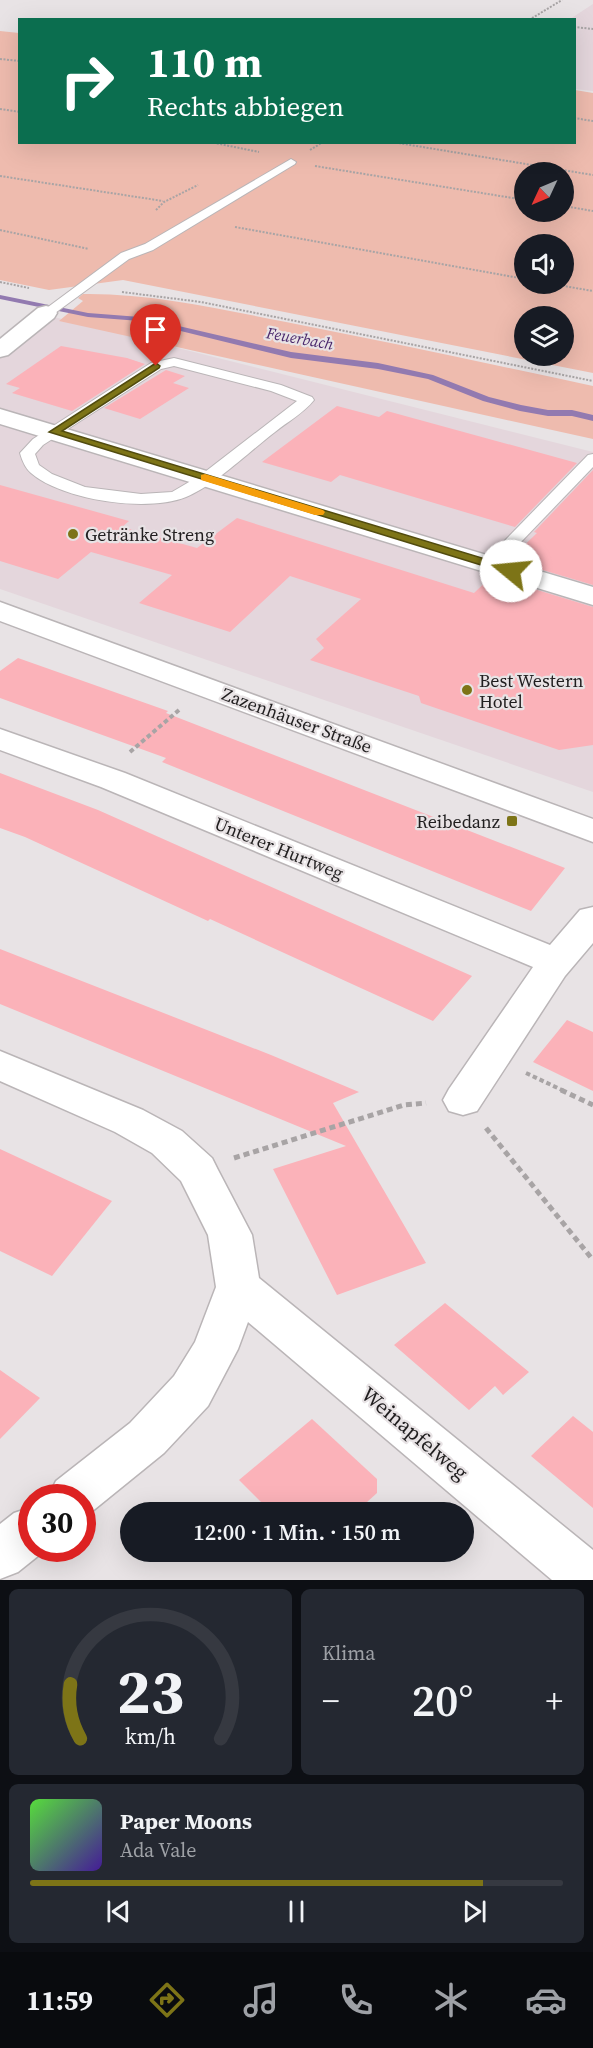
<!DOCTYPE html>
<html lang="de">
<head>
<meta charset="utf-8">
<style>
  :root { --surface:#171b24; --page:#242831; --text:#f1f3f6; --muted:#9ea1a6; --line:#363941; --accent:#7d7417 }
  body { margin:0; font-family:"Source Serif 4",serif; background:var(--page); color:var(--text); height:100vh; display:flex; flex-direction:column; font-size:22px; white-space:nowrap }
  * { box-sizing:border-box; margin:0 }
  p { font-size:20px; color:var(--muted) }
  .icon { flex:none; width:33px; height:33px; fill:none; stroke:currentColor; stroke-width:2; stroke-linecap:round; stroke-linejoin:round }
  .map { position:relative; height:1580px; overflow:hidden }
  .drawer { display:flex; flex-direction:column; gap:9px; padding:9px; background:#0d0f14; flex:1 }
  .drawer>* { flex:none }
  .top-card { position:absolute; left:18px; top:18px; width:558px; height:126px; border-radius:0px; box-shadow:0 6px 24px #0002; background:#0b6e4f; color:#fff; overflow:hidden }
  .needle { width:39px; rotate:226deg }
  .fabs { position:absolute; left:514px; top:162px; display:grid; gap:12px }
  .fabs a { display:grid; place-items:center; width:60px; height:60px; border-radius:50%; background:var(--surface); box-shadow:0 6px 24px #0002; font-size:30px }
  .speed { position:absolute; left:18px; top:1484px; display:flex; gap:12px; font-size:30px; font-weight:700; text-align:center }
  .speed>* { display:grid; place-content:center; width:78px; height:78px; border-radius:50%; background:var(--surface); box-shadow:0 6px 24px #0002; line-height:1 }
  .speed .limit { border:9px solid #d22; background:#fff; color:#111 }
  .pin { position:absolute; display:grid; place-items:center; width:51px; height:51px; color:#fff; margin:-62px -26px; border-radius:50% 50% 50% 0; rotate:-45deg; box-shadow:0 0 6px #0007 }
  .pin .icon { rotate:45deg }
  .me { position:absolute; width:66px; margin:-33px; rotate:287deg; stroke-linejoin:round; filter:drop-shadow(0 0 4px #0008) }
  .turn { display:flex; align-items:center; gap:21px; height:126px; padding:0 30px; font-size:27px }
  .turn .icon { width:78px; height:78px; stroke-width:2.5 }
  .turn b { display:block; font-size:42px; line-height:51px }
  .big { font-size:45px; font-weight:600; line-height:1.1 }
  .drawer .tile { flex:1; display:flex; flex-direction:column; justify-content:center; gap:9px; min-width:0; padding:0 21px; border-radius:9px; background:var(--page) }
  .drawer .dial { align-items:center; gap:0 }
  .dial svg { height:156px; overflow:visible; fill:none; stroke:var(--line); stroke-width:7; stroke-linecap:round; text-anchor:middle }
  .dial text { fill:var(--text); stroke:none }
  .song { display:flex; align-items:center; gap:18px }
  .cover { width:72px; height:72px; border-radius:9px; background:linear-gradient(135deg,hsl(110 70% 55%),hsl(260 70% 35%)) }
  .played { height:6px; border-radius:3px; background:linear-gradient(90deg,var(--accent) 85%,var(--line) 85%) }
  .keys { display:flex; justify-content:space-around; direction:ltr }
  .heat { display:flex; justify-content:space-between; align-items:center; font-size:33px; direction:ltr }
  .drawer .tiles { flex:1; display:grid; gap:9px; grid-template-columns:1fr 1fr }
  .tile:last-child { grid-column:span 2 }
  .trip { position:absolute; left:120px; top:1502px; width:354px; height:60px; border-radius:30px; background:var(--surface); box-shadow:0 6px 24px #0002; font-weight:600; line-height:60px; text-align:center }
  .menu { display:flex; height:96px; justify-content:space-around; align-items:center; background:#090b0e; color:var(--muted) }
  .menu .icon { width:42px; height:42px }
  .menu .selected { color:var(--accent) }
  .menu b { font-size:27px; color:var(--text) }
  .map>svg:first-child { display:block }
  .built { fill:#e4d6dc }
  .green { fill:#eebbae; fill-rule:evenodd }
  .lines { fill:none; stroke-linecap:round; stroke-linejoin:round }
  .stream { fill:#927ab0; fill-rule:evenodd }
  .building { fill:#fbb2b9 }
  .service-casing { stroke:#bab5b7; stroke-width:2 }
  .minor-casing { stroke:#bab5b7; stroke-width:3 }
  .path-far2 { stroke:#a8a4a5; stroke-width:2; stroke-dasharray:2 1.5; stroke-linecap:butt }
  .path-far1 { stroke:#a8a4a5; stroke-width:4; stroke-dasharray:4.5 3; stroke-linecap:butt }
  .path { stroke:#a8a4a5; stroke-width:5; stroke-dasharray:6 4; stroke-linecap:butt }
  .service { fill:#fff; fill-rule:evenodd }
  .minor { fill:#fff; fill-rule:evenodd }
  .route { fill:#7d7417; stroke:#514b0f; stroke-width:1.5 }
  .slow { fill:#f59e0b }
  .poi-dot { fill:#7d7417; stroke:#e8e3e5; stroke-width:2 }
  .labels { text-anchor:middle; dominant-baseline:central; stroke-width:4.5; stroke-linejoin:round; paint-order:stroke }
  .far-water-label { font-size:16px; font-style:italic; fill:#4b296d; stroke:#e8e3e5 }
  .poi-label { font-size:18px; fill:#201e1f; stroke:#e8e3e5; text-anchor:start }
  .street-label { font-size:18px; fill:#201e1f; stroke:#e8e3e5 }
  .near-street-label { font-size:21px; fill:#201e1f; stroke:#e8e3e5 }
</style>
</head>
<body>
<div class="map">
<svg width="593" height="1580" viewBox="0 0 593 1580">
  <rect width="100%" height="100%" fill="#e8e3e5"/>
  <g class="built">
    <path d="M593 4V91L575 89 574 20 570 19Z"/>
    <path d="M34 312 593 452V792L0 589V339Z"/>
  </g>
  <g class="green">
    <path d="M0 31 19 33 20 142H574L575 90 593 93V373L123 280 49 290 0 280ZM525 172H564V212H525ZM525 244H564V284H525ZM525 316H564V356H525Z"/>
    <path d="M83 294C151 293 219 309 286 322 388 342 491 364 593 386V439L59 321 83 301 78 298Z"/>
  </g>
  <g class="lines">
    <path class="stream" d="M0 295 88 313 140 317 291 352 378 363 433 375 489 397 521 405 548 410H572L593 415V421L572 416H548L520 411 483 401 428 379 378 369 291 358 140 321 88 317 0 299Z"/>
  </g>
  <g class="building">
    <path d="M61 346 127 358 145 364 72 411 12 393 20 388 6 384Z"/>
    <path d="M166 370 185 376 173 383 189 388 140 419 104 408Z"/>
    <path d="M337 406 379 417 387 411 577 463 515 527 340 475 331 482 262 462Z"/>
    <path d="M593 470V585L509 560 537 533 534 532Z"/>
    <path d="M0 485 129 521 122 527 197 548 237 518 474 593 492 576 593 607V745L559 750 421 703 419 696 310 660 324 648 316 639 361 599 290 576 230 632 139 603 172 575 91 552 58 579 0 561Z"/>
    <path d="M18 658 168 711 166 713 565 868 531 911 162 762 166 758 0 698V671Z"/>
    <path d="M0 773 98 810 472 976 433 1021 210 919 208 921 25 837 0 828Z"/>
    <path d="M0 949 271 1055 359 1092 333 1103 426 1263 337 1295 273 1169 346 1146 0 1004Z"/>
    <path d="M567 1020 593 1032V1091L533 1062Z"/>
    <path d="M0 1149 112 1201 52 1276 0 1251Z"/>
    <path d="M445 1303 529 1372 503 1395 495 1386 469 1410 394 1345Z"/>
    <path d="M0 1370 40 1398 0 1439Z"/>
    <path d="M573 1416 593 1432V1508L531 1456Z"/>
    <path d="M312 1419 377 1479V1493L356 1512H271L239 1480Z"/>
  </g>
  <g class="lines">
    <g class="service-casing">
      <g id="service">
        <path d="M291 159 296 162 295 164 153 250 129 259 51 316 46 317 40 313 121 253 145 244Z"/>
        <path d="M174 358 281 385 312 397 314 400C304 413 287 422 275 432 250 451 214 486 186 497 147 513 62 500 31 473 25 468 22 460 20 453L33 439 151 363ZM174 366 271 391 297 401 201 475 172 492 141 494 85 487 52 474 39 465 35 454 43 445 161 369Z"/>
        <path d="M593 454V467L496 568H484L482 565 484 562 588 455Z"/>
      </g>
    </g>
    <g class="minor-casing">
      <g id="minor">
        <path d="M46 306 54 308 57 313 54 318 8 355 0 357V339L38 308Z"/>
        <path d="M0 409 593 587V605L0 424Z"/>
        <path d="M0 602 593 819V842L0 621Z"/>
        <path d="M0 729 125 773 550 945 580 910 593 907V943L565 976 477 1111 463 1115 449 1111 443 1100 449 1089 533 967 101 787 0 750Z"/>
        <path d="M0 1051 143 1110 182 1131 212 1158 218 1170 252 1235 259 1278 593 1550V1580H552L248 1322 238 1349 208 1406 164 1453 90 1513 82 1516V1497H48L56 1481 130 1423 174 1376 195 1342 216 1287 208 1235 181 1181 152 1153 115 1132 0 1081Z"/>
        <path d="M32 1507V1548H48L18 1572 0 1579V1524L14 1513Z"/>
      </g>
    </g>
    <g class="path-far2">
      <path d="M529 20 562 0"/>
      <path d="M574 27 593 29"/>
      <path d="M0 59 20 61"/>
      <path d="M0 109 20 112"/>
      <path d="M574 118 593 121"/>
      <path d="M210 142 259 152"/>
      <path d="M392 142 593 175"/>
      <path d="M310 150 323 142"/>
      <path d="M315 166 525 200"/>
      <path d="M0 176 163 201"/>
      <path d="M564 206 593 211"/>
      <path d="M156 210 164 202 198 185"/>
      <path d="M235 227 525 279"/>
      <path d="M0 230 89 249"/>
      <path d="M0 282 29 288"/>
      <path d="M552 284 593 291"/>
      <path d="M122 292 201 302 593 381"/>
    </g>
    <g class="path-far1">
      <path d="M130 752 179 710"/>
      <path d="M526 1073 564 1091"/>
    </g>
    <g class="path">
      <path d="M561 1090 593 1105"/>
      <path d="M486 1128 593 1260"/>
      <path d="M234 1158 404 1105 426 1103"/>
    </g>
    <use href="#service" class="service"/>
    <use href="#minor" class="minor"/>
  </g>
  <path class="route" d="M156 363 160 366 159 368 62 431 515 568 517 571 511 574 507 573 49 432Z"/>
  <path class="slow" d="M205 474 323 510 325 512 323 515H315L201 480V475Z"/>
  <g class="poi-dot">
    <circle cx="73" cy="534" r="6"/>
    <circle cx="467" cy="690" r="6"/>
    <rect x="506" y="815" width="12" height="12" rx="3"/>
  </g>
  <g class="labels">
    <g class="far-water-label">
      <text transform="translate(300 338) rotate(10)">Feuerbach</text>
    </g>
    <g class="poi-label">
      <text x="85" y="534">Getränke Streng</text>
      <text x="479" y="680">Best Western<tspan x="479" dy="21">Hotel</tspan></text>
      <text x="500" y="821" text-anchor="end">Reibedanz</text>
    </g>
    <g class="street-label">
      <text transform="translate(297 720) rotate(20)">Zazenhäuser Straße</text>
      <text transform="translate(279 848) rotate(22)">Unterer Hurtweg</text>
    </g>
    <g class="near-street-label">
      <text transform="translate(415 1433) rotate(40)">Weinapfelweg</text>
    </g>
  </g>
</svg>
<div class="fabs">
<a><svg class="needle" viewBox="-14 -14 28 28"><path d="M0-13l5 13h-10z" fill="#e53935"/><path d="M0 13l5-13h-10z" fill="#9ea1a6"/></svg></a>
<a><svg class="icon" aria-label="sound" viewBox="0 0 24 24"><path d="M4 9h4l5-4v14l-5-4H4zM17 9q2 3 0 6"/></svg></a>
<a><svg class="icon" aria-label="layers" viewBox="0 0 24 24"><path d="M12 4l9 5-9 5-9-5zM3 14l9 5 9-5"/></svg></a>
</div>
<div class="speed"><div class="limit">30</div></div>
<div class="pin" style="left:156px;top:366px;background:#d93025"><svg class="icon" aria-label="arrive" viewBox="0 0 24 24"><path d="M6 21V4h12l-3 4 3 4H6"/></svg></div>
<svg class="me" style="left:511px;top:571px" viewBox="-20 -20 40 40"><circle r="19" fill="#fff"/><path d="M0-13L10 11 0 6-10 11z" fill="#7d7417"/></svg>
<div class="trip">12:00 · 1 Min. · 150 m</div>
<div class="top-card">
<div class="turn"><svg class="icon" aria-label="right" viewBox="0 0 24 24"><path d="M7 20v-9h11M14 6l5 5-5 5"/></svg><div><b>110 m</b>Rechts abbiegen</div></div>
</div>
</div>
<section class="drawer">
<div class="tiles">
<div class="tile dial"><svg viewBox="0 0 100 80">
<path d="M14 69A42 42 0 1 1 86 69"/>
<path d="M14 69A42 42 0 0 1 9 41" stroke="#7d7417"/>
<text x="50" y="56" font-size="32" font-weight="700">23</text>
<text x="50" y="72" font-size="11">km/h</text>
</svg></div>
<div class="tile"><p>Klima</p>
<div class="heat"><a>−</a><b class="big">20°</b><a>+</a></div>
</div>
<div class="tile">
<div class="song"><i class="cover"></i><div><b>Paper Moons</b><p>Ada Vale</p></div></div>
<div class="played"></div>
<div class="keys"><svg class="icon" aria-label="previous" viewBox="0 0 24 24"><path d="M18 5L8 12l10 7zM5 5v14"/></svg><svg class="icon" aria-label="pause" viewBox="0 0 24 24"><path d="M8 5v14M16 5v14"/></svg><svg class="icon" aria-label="next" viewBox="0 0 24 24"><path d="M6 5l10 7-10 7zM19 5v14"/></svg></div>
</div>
</div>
</section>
<nav class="menu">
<b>11:59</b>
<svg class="icon selected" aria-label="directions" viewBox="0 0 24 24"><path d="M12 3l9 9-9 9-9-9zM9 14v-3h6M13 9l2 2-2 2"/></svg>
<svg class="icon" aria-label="music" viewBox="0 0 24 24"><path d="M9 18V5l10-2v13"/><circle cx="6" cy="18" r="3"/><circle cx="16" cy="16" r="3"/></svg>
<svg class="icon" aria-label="phone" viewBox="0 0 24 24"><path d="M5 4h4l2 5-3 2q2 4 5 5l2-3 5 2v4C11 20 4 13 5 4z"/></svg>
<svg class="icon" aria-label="climate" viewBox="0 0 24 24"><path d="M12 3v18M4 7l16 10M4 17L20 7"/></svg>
<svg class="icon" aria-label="car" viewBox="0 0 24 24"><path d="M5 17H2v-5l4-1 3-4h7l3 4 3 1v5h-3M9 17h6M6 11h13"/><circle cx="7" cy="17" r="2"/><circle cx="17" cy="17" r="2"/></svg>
</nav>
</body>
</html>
